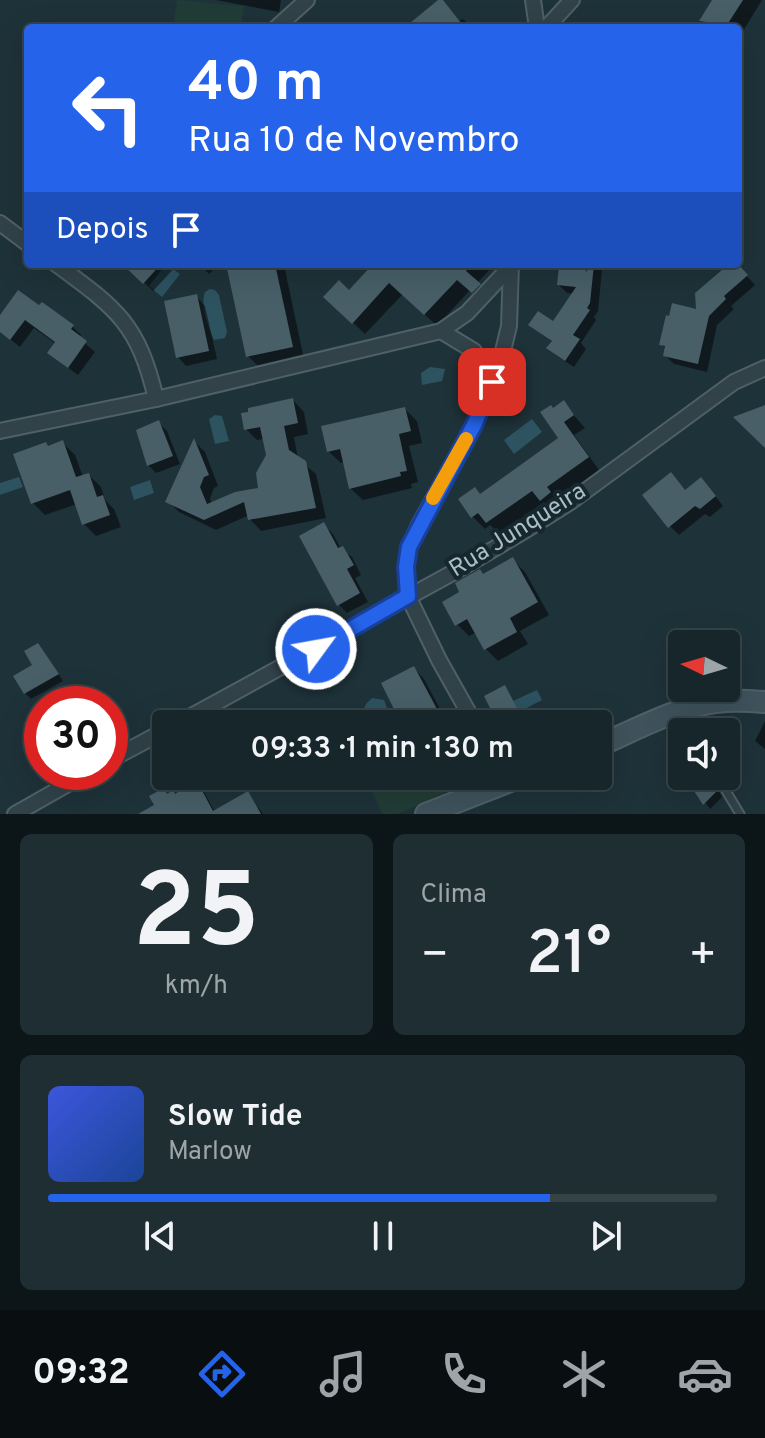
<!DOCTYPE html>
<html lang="pt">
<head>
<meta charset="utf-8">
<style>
  :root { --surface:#16262b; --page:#1f2e33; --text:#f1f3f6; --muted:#9ea5a9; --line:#354347; --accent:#2563eb }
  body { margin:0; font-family:Overpass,sans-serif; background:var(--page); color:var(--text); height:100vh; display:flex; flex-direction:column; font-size:30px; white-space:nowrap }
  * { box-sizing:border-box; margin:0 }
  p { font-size:26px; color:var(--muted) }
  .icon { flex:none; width:44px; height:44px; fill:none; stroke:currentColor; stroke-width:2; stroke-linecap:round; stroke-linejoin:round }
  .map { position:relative; height:814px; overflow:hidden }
  .details { display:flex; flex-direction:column; gap:20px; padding:20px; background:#0c1518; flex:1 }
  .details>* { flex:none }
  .banner { position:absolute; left:24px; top:24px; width:718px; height:244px; border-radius:8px; box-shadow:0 8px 32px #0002,0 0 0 2px var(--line); background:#2563eb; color:#fff; overflow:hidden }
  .needle { width:52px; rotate:275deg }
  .tools { position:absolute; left:668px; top:630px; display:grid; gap:16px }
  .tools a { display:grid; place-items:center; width:72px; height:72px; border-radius:8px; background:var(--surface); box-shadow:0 8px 32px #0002,0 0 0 2px var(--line); font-size:40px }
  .speed { position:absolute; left:24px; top:686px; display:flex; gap:16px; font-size:40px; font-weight:700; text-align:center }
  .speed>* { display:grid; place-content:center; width:104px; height:104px; border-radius:50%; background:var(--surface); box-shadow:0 8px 32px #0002,0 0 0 2px var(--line); line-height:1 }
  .speed .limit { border:12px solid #d22; background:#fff; color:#111 }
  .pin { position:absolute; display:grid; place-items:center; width:68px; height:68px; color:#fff; margin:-34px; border-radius:16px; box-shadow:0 4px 12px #0006 }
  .me { position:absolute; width:88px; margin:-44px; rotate:58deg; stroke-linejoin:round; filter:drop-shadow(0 0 6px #0008) }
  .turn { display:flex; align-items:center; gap:28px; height:168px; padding:0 32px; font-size:36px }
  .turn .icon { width:104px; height:104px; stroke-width:2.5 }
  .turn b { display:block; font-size:56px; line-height:68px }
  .then { display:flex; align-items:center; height:76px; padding:0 32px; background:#0003; gap:16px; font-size:30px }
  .big { font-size:60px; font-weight:600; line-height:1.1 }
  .details .widget { flex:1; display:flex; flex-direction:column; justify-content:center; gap:12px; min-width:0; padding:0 28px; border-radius:12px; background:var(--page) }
  .details .dial { align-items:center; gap:0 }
  .dial b { font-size:104px; line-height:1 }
  .song { display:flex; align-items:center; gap:24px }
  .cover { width:96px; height:96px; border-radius:12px; background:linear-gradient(135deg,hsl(230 70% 55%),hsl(220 70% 35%)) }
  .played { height:8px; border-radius:4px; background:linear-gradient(90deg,var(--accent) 75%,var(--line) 75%) }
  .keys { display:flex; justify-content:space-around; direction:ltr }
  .heat { display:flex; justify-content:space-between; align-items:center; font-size:44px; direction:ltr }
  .details .tiles { flex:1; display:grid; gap:20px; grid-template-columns:1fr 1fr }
  .widget:last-child { grid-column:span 2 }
  .trip { position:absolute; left:152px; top:710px; width:460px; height:80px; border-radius:8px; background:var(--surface); box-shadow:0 8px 32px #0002,0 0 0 2px var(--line); font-weight:600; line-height:80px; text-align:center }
  .dock { display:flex; height:128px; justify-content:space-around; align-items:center; background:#090f11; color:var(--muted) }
  .dock .icon { width:56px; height:56px }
  .dock .active { color:var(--accent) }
  .dock b { font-size:36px; color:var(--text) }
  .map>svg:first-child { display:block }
  .green { fill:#213c36 }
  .water { fill:#2d5260 }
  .shadow { fill:#0007 }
  .building { fill:#485f68 }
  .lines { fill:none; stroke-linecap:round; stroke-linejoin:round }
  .lane-casing { stroke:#4f6067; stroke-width:11 }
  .street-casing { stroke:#4f6067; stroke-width:18 }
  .secondary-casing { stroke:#4f6067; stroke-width:24 }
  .lane { stroke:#314249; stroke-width:7 }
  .street { stroke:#314249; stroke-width:14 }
  .secondary { stroke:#3f535d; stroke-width:20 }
  .route-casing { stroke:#184099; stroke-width:20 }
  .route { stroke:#2563eb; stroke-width:14 }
  .slow { stroke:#f59e0b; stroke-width:14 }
  .labels { text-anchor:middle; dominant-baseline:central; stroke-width:8; stroke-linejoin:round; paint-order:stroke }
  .street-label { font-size:24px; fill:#abbec6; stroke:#17272e }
</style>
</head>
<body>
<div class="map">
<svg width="765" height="814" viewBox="0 0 765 814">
  <rect width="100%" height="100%" fill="#1e3239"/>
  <g class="green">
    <path d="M177 0 244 6 241 28 173 26Z"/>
    <path d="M396 776H447L453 789 398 814H382L371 789Z"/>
  </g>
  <g class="water">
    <path d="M166 264 180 274 162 297 149 286Z"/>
    <path d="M210 289 215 290 219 295 227 332 225 338 214 340C208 327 200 305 205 292Z"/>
    <path d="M430 367 445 369 442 381 422 385 421 373Z"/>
    <path d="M215 415 222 416 229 441 215 444 209 419Z"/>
    <path d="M532 419 542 432 514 454 504 440Z"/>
    <path d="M19 477 23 487 0 495V483Z"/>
    <path d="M150 480 154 493 134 500 130 487Z"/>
    <path d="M537 690 542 700 519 712 513 701Z"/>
    <path d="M372 698 384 700 387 708 380 718 372 720 364 717 362 713 366 704Z"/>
  </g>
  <g class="shadow">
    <path d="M216 0H281L279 12Z"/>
    <path d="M715 0H762L740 36 738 28H692L702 20Z"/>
    <path d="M463 19 473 28H407L459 21Z"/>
    <path d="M125 264H178L153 291Z"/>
    <path d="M199 264H217L218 265 209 274Z"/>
    <path d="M228 264 284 265 304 359 260 368 248 356Z"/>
    <path d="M375 264H495L477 283 491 297 485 304 470 290 437 326 403 294 365 334 326 297 349 293Z"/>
    <path d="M594 264 602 270 598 311 594 317 596 320 581 343 586 349 574 367 557 356 549 348 553 342 531 325 554 324 574 294 567 293 559 285 587 274Z"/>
    <path d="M732 264H736L755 285 731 306 734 309 717 325 707 372 674 364 665 355 666 349 661 344 699 311Z"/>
    <path d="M196 296 205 306 217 359 186 366 178 357Z"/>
    <path d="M40 308 72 326 81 335 79 338 95 352 78 375 59 361 56 344 34 328 20 347 0 331V318Z"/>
    <path d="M293 400 304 412 308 434 294 437 298 459 316 474 326 518 261 531 247 516 216 530 179 512 168 501 195 442 205 452 218 486 214 488 210 499 212 504 261 489 268 455 264 439 257 440 246 429Z"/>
    <path d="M563 403 585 428 574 435 599 470 557 500 561 505 553 511 544 502 500 534 490 525 485 529 473 517 481 496 561 439 553 410Z"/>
    <path d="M405 409 417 421 422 443 409 446 418 482 411 484 412 488 363 500 350 488 345 462 341 463 328 451Z"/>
    <path d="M159 423 167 431 180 464 156 473 148 465Z"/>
    <path d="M63 443 75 455 83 477 89 475 101 487 105 500 114 509 121 527 96 536 84 524 77 504 45 515 33 503 49 448Z"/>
    <path d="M710 489 723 506 710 517 705 514 679 535 670 526 686 492Z"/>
    <path d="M324 525 333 534 341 549 352 557 361 575 355 578 368 602 347 613 338 604Z"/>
    <path d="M513 560 525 572 549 615 520 631 528 644 498 661 486 649 477 632 469 636 457 624 462 593 484 576Z"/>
    <path d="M43 651 63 681 31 699 25 693Z"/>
    <path d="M414 668 424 679 448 724H379L399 713Z"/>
    <path d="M259 712 269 724H238Z"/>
    <path d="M765 721V749L755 741Z"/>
    <path d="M726 759 742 776 734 785 726 776Z"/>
    <path d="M455 776H494L496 779 468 793Z"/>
    <path d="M702 776H719L715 784 722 797 710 809 692 784Z"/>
    <path d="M196 784 204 792 215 812 247 793 263 814H148L168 795 175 796Z"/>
  </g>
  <g class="building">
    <path d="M438 0H443L465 28H404Z"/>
    <path d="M712 0H743L727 25 699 21Z"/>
    <path d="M122 264H161L143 284Z"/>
    <path d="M226 264H275L293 347 246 357Z"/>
    <path d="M373 264H472L466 271 481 284 472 293 457 280 424 315 389 283 352 324 323 297 339 280 349 290Z"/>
    <path d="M592 264H594L590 303 587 308 590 310 573 335 580 339 565 361 546 348 552 341 528 325 538 311 553 321 576 287 557 285 559 266 585 268 586 272Z"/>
    <path d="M729 264H738L748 275 724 296 726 299 709 316 698 364 663 356 665 346 659 345 666 315 669 316 672 303 696 309 695 293Z"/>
    <path d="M18 290 39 305 42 302 74 325 71 329 87 341 68 368 47 353 55 342 25 320 10 340 0 332V315Z"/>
    <path d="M197 294 209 351 176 358 164 301Z"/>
    <path d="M293 398 298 423 284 426 289 450 306 461 316 508 248 520 244 502 204 520 165 502 194 438 209 475 204 477 200 487 207 504 235 492 258 488 256 473 266 455 260 427 244 430 241 413 248 412V408Z"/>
    <path d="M564 400 574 415 564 422 589 457 547 487 551 492 540 501 532 491 486 523 478 513 471 518 458 499 475 487 480 494 558 438 540 412 551 405 553 408Z"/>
    <path d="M765 405V448L733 417Z"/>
    <path d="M405 407 411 431 399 434 407 471 400 472 401 476 349 489 340 449 327 452 321 426Z"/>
    <path d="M159 420 173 456 147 466 136 430Z"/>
    <path d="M63 440 76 477 89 473 97 497 103 495 110 515 82 525 70 490 31 504 13 454 46 442 48 446Z"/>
    <path d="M671 472 685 490 701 477 716 496 700 509 695 506 668 528 642 495Z"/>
    <path d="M324 522 338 548 343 546 354 565 347 569 360 593 337 606 299 536Z"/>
    <path d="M513 557 538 602 510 618 517 632 484 650 467 619 455 626 442 602 459 592 455 583 480 569 483 574Z"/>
    <path d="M38 643 59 674 24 694 13 676 32 665 24 651Z"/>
    <path d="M414 666 445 724H375L396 713 381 683Z"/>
    <path d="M505 685 519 712 525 724H498L484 696Z"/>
    <path d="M699 776H711L718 790 703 805 689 783Z"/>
    <path d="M197 781 213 811 248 791 261 814H138L154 805 149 796 164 788 167 794 173 790 175 794Z"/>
  </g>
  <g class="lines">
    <g class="lane-casing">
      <g id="lane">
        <path d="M676 714 688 732"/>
        <path d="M717 776 740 814"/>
      </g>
    </g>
    <g class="street-casing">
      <g id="street">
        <path d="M533 0 537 28"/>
        <path d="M276 28 307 0"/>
        <path d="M546 28 572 0"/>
        <path d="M0 223 28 244"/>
        <path d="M56 264C117 309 138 323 156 399"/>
        <path d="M441 331 474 351 492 382"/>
        <path d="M0 431 156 399 441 331 467 313 510 267"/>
        <path d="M177 724 465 566 526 530 569 503 734 382 765 368"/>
        <path d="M475 724 439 660 408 596 406 567 409 547 419 525 474 425 502 355 509 326 511 264"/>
        <path d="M110 760 166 730"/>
        <path d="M15 814 89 772"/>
      </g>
    </g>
    <g class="secondary-casing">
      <g id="secondary">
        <path d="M598 746C638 729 683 703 727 701 740 700 753 701 765 702"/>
        <path d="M426 814 523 776"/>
      </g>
    </g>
    <use href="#lane" class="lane"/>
    <use href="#street" class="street"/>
    <use href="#secondary" class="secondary"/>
  </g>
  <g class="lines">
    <g class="route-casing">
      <path id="route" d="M316 649 408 596 406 567 409 547 474 425 492 382"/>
    </g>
    <use href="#route" class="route"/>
    <path class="slow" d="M433 498 466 439"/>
  </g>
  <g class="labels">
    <g class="street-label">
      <text transform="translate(518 531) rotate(-32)">Rua Junqueira</text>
    </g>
  </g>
</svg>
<div class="tools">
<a><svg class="needle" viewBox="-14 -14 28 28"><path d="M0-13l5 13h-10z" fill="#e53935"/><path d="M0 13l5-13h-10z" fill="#9ea5a9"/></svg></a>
<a><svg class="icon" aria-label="sound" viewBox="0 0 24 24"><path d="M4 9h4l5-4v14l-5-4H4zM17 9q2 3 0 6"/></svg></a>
</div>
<div class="speed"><div class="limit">30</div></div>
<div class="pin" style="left:492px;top:382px;background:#d93025"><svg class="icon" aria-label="arrive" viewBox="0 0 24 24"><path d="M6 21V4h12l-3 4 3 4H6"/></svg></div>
<svg class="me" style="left:316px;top:649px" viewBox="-20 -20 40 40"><circle r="17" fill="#2563eb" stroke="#fff" stroke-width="3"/><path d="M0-11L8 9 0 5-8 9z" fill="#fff"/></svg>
<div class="trip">09:33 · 1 min · 130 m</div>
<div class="banner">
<div class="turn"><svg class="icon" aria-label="left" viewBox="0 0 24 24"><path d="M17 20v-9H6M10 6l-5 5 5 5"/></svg><div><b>40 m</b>Rua 10 de Novembro</div></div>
<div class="then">Depois<svg class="icon" aria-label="arrive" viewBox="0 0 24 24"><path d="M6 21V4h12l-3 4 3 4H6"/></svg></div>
</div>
</div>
<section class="details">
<div class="tiles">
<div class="widget dial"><b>25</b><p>km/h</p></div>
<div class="widget"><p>Clima</p>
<div class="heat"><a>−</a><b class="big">21°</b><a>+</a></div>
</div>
<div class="widget">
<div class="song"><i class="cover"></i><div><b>Slow Tide</b><p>Marlow</p></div></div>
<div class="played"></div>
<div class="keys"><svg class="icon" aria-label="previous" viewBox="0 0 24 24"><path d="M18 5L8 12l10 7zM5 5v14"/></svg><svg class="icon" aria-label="pause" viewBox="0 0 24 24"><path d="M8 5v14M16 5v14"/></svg><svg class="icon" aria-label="next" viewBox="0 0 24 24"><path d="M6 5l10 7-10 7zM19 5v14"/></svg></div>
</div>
</div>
</section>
<nav class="dock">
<b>09:32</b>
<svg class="icon active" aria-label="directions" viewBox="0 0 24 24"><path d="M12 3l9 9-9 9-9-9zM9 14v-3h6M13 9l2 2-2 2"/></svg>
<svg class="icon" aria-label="music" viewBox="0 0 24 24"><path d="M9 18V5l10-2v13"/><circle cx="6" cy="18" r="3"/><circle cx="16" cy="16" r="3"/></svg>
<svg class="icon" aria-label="phone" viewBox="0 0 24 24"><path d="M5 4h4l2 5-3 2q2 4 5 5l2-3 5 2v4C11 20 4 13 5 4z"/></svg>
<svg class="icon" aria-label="climate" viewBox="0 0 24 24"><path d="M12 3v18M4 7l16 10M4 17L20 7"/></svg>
<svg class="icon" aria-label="car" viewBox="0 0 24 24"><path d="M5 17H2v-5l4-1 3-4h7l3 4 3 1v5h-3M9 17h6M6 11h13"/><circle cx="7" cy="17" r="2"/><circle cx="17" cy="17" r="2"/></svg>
</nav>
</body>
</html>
